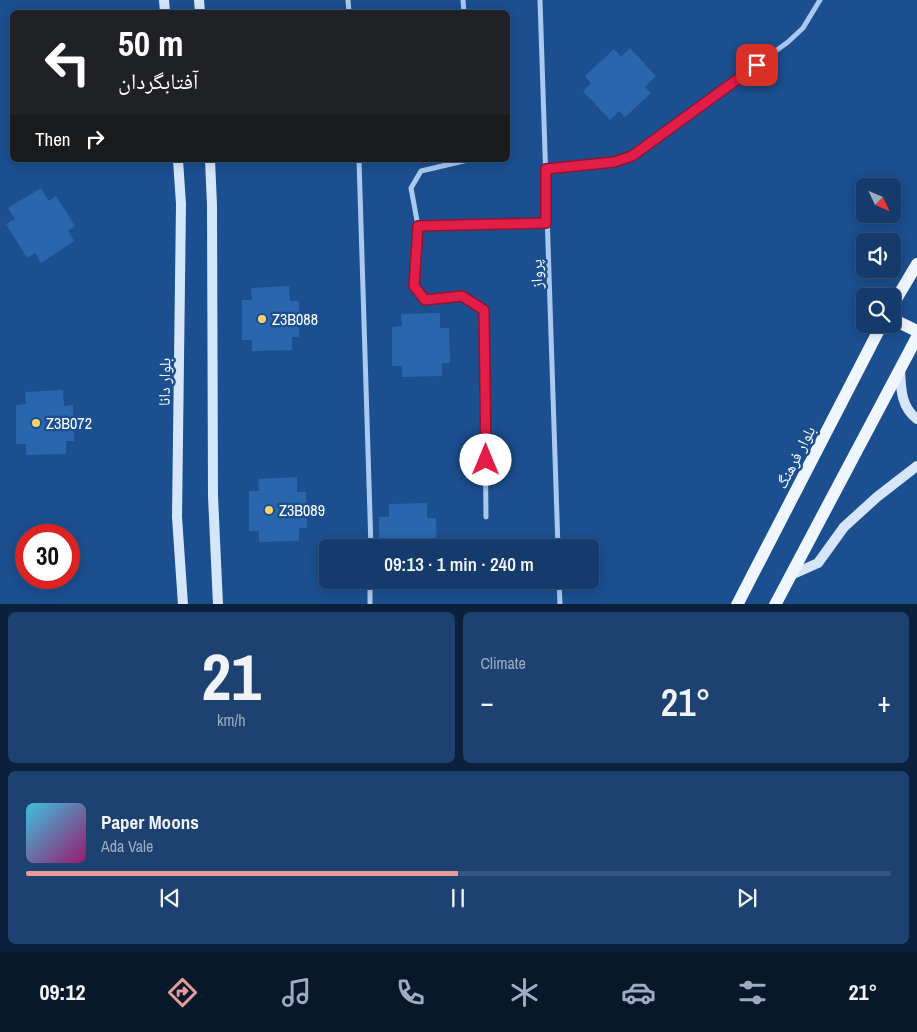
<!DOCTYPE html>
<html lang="en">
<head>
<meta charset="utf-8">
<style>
  :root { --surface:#143b6b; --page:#1d4271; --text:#f1f3f6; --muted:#9dadc1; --line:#33557e; --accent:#e69b98 }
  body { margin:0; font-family:"Archivo Narrow","Noto Naskh Arabic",sans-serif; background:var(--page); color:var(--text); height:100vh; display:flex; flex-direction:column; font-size:19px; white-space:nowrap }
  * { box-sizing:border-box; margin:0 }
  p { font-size:16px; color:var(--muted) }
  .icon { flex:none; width:28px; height:28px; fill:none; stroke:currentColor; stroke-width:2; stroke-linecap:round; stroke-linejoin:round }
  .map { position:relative; height:604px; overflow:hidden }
  .panel { display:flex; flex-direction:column; gap:8px; padding:8px; background:#0b203b; flex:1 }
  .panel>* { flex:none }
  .guide { position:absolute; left:10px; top:10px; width:500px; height:152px; border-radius:8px; box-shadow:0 2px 12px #0003,0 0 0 1px var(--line); background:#202124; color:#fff; overflow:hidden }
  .needle { width:32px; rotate:134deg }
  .tools { position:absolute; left:856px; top:178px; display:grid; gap:10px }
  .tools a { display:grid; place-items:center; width:45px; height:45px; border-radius:8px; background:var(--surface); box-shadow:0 2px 12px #0003,0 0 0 1px var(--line); font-size:25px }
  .speed { position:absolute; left:15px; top:524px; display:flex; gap:10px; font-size:25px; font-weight:700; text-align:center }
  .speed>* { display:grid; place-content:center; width:65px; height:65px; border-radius:50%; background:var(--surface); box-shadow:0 2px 12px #0003,0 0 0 1px var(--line); line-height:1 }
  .speed .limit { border:8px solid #d22; background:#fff; color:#111 }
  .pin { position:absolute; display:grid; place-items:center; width:42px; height:42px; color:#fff; margin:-21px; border-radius:10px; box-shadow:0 2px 8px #0006 }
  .me { position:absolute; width:55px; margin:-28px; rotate:0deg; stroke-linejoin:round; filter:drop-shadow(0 0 4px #0008) }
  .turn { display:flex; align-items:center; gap:18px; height:105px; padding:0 25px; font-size:22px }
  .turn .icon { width:65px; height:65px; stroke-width:2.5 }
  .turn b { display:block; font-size:35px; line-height:42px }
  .then { display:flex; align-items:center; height:48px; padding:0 25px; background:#0003; gap:10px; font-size:19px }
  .big { font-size:38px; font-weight:600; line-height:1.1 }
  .panel .widget { flex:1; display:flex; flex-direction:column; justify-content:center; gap:8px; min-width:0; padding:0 18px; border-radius:8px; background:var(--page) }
  .panel .dial { align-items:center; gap:0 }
  .dial b { font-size:65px; line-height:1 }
  .song { display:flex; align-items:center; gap:15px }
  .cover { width:60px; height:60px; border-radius:8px; background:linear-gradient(135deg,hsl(190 70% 55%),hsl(320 70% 35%)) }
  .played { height:5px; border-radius:2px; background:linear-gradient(90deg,var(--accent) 50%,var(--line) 50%) }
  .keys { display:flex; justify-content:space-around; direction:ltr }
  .heat { display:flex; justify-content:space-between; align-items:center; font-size:28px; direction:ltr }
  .panel .tiles { flex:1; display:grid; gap:8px; grid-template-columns:1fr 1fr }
  .widget:last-child { grid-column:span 2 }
  .trip { position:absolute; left:319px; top:539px; width:280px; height:50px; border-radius:8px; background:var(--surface); box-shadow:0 2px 12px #0003,0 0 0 1px var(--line); font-weight:600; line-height:50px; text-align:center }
  .tab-bar { display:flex; height:80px; justify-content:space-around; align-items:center; background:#08182b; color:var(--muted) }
  .tab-bar .icon { width:35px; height:35px }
  .tab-bar .on { color:var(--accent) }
  .tab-bar b { font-size:22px; color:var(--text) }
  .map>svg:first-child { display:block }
  .building { fill:#2a66ad }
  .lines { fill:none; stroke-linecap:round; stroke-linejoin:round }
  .street { stroke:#a9c9ee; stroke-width:5 }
  .secondary { stroke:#d6e6fa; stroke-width:10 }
  .primary { stroke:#f0f6ff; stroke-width:12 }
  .route-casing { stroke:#92132f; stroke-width:12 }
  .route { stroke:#e11d48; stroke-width:9 }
  .poi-dot { fill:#ffd166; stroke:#1b4f8f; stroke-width:2 }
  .labels { text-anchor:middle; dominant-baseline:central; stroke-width:5; stroke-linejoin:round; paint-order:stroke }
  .street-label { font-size:16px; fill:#fff; stroke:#1b4f8f }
  .poi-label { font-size:16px; fill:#fff; stroke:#1b4f8f; text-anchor:start }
</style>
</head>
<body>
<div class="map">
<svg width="917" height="605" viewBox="0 0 917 605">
  <rect width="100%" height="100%" fill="#1b4f8f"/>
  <g class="building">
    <path d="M630 48 656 76 645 87 651 93 625 117 619 111 610 120 583 91 591 83 585 76 614 49 621 57Z"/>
    <path d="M41 188 49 201 56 196 75 226 68 231 74 241 41 263 35 253 27 258 6 224 15 219 8 208Z"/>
    <path d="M289 286 290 301H299V337H292V350L252 351V340H242V300H252L251 288Z"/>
    <path d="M440 313V328H449L450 363H442V376L402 377V366H392V327L402 326 401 314Z"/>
    <path d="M63 390 64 406 73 405 74 441H66V454L26 455V444H16V405L26 404 25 392Z"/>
    <path d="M297 477V492H306L307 528H299V541L259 542V531H249V491H259L258 479Z"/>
    <path d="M427 503V518H436L437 548H379V517H389V504Z"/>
  </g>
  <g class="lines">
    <g class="street">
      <path d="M348 0 349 12"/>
      <path d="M463 0 464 12"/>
      <path d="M540 0 558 548"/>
      <path d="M359 160 371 548"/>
      <path d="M547 169 614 162 632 156 788 42 803 28 820 0"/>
      <path d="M418 226 411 188 421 171 468 160"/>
      <path d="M486 517 484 310 462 296 425 300 414 286 418 226 546 223"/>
      <path d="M559 580 560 605"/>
      <path d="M370 605V580"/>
    </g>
    <g class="secondary">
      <path d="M164 0 165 12"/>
      <path d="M199 0 200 12"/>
      <path d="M178 160 181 204 177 517 183 605"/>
      <path d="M210 160 212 205 213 496 218 605"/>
      <path d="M900 370C901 389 901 407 917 419"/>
      <path d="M791 575 818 563 844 527 877 497 917 466"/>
    </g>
    <g class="primary">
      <path d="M892 306 917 264"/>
      <path d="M892 319 917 331"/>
      <path d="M737 605 882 324"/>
      <path d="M775 605 917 337"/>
    </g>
  </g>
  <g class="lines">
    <g class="route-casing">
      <path id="route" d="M486 460 484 310 462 296 425 300 414 286 418 226 546 223V169L614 162 632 156 757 65"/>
    </g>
    <use href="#route" class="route"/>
  </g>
  <g class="poi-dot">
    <circle cx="262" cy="319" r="5"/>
    <circle cx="36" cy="423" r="5"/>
    <circle cx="269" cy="510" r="5"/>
  </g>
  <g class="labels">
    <g class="street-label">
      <text transform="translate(536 274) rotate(-92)">پرواز</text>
      <text transform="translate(164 382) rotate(-89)">بلوار دانا</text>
      <text transform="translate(795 457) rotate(-63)">بلوار فرهنگ</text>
    </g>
    <g class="poi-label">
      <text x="272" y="319">Z3B088</text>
      <text x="46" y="423">Z3B072</text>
      <text x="279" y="510">Z3B089</text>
    </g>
  </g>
</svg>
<div class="tools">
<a><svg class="needle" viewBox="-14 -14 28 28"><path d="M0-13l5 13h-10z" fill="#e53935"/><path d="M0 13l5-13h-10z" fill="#9dadc1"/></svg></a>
<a><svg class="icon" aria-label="sound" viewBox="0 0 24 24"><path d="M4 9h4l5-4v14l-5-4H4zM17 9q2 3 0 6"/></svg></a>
<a><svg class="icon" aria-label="search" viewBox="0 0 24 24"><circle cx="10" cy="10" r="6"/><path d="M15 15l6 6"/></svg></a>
</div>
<div class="speed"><div class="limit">30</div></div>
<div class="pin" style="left:757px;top:65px;background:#d93025"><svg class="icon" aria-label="arrive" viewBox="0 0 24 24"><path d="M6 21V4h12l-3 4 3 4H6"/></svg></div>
<svg class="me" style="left:486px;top:460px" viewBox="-20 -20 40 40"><circle r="19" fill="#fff"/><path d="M0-13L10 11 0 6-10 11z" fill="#e11d48"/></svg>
<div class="trip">09:13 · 1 min · 240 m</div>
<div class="guide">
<div class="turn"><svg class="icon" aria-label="left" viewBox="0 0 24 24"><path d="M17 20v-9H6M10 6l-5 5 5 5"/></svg><div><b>50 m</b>آفتابگردان</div></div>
<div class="then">Then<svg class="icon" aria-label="right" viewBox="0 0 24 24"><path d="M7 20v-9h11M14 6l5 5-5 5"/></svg></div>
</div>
</div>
<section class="panel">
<div class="tiles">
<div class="widget dial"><b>21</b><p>km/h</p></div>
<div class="widget"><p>Climate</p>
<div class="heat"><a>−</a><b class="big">21°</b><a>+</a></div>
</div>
<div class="widget">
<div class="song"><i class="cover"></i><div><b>Paper Moons</b><p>Ada Vale</p></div></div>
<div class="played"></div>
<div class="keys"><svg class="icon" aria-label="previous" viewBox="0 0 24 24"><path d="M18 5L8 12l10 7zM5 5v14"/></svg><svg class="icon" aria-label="pause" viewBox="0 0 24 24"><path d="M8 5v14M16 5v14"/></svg><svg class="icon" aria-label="next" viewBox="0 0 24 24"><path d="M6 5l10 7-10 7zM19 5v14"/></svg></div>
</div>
</div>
</section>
<nav class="tab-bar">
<b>09:12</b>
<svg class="icon on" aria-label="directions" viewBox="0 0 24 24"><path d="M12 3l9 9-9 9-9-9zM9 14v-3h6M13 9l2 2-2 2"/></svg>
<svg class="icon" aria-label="music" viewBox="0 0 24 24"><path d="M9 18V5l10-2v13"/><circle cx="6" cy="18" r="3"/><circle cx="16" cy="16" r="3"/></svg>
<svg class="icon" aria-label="phone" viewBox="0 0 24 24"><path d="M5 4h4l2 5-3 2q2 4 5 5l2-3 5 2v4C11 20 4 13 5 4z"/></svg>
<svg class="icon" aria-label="climate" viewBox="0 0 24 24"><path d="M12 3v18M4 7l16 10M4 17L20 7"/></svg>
<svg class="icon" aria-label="car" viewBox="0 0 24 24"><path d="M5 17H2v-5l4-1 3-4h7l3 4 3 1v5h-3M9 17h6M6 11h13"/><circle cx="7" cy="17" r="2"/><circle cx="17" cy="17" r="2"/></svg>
<svg class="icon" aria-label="filters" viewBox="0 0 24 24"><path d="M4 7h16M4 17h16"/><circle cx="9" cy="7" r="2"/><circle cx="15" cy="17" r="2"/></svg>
<b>21°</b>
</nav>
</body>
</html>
